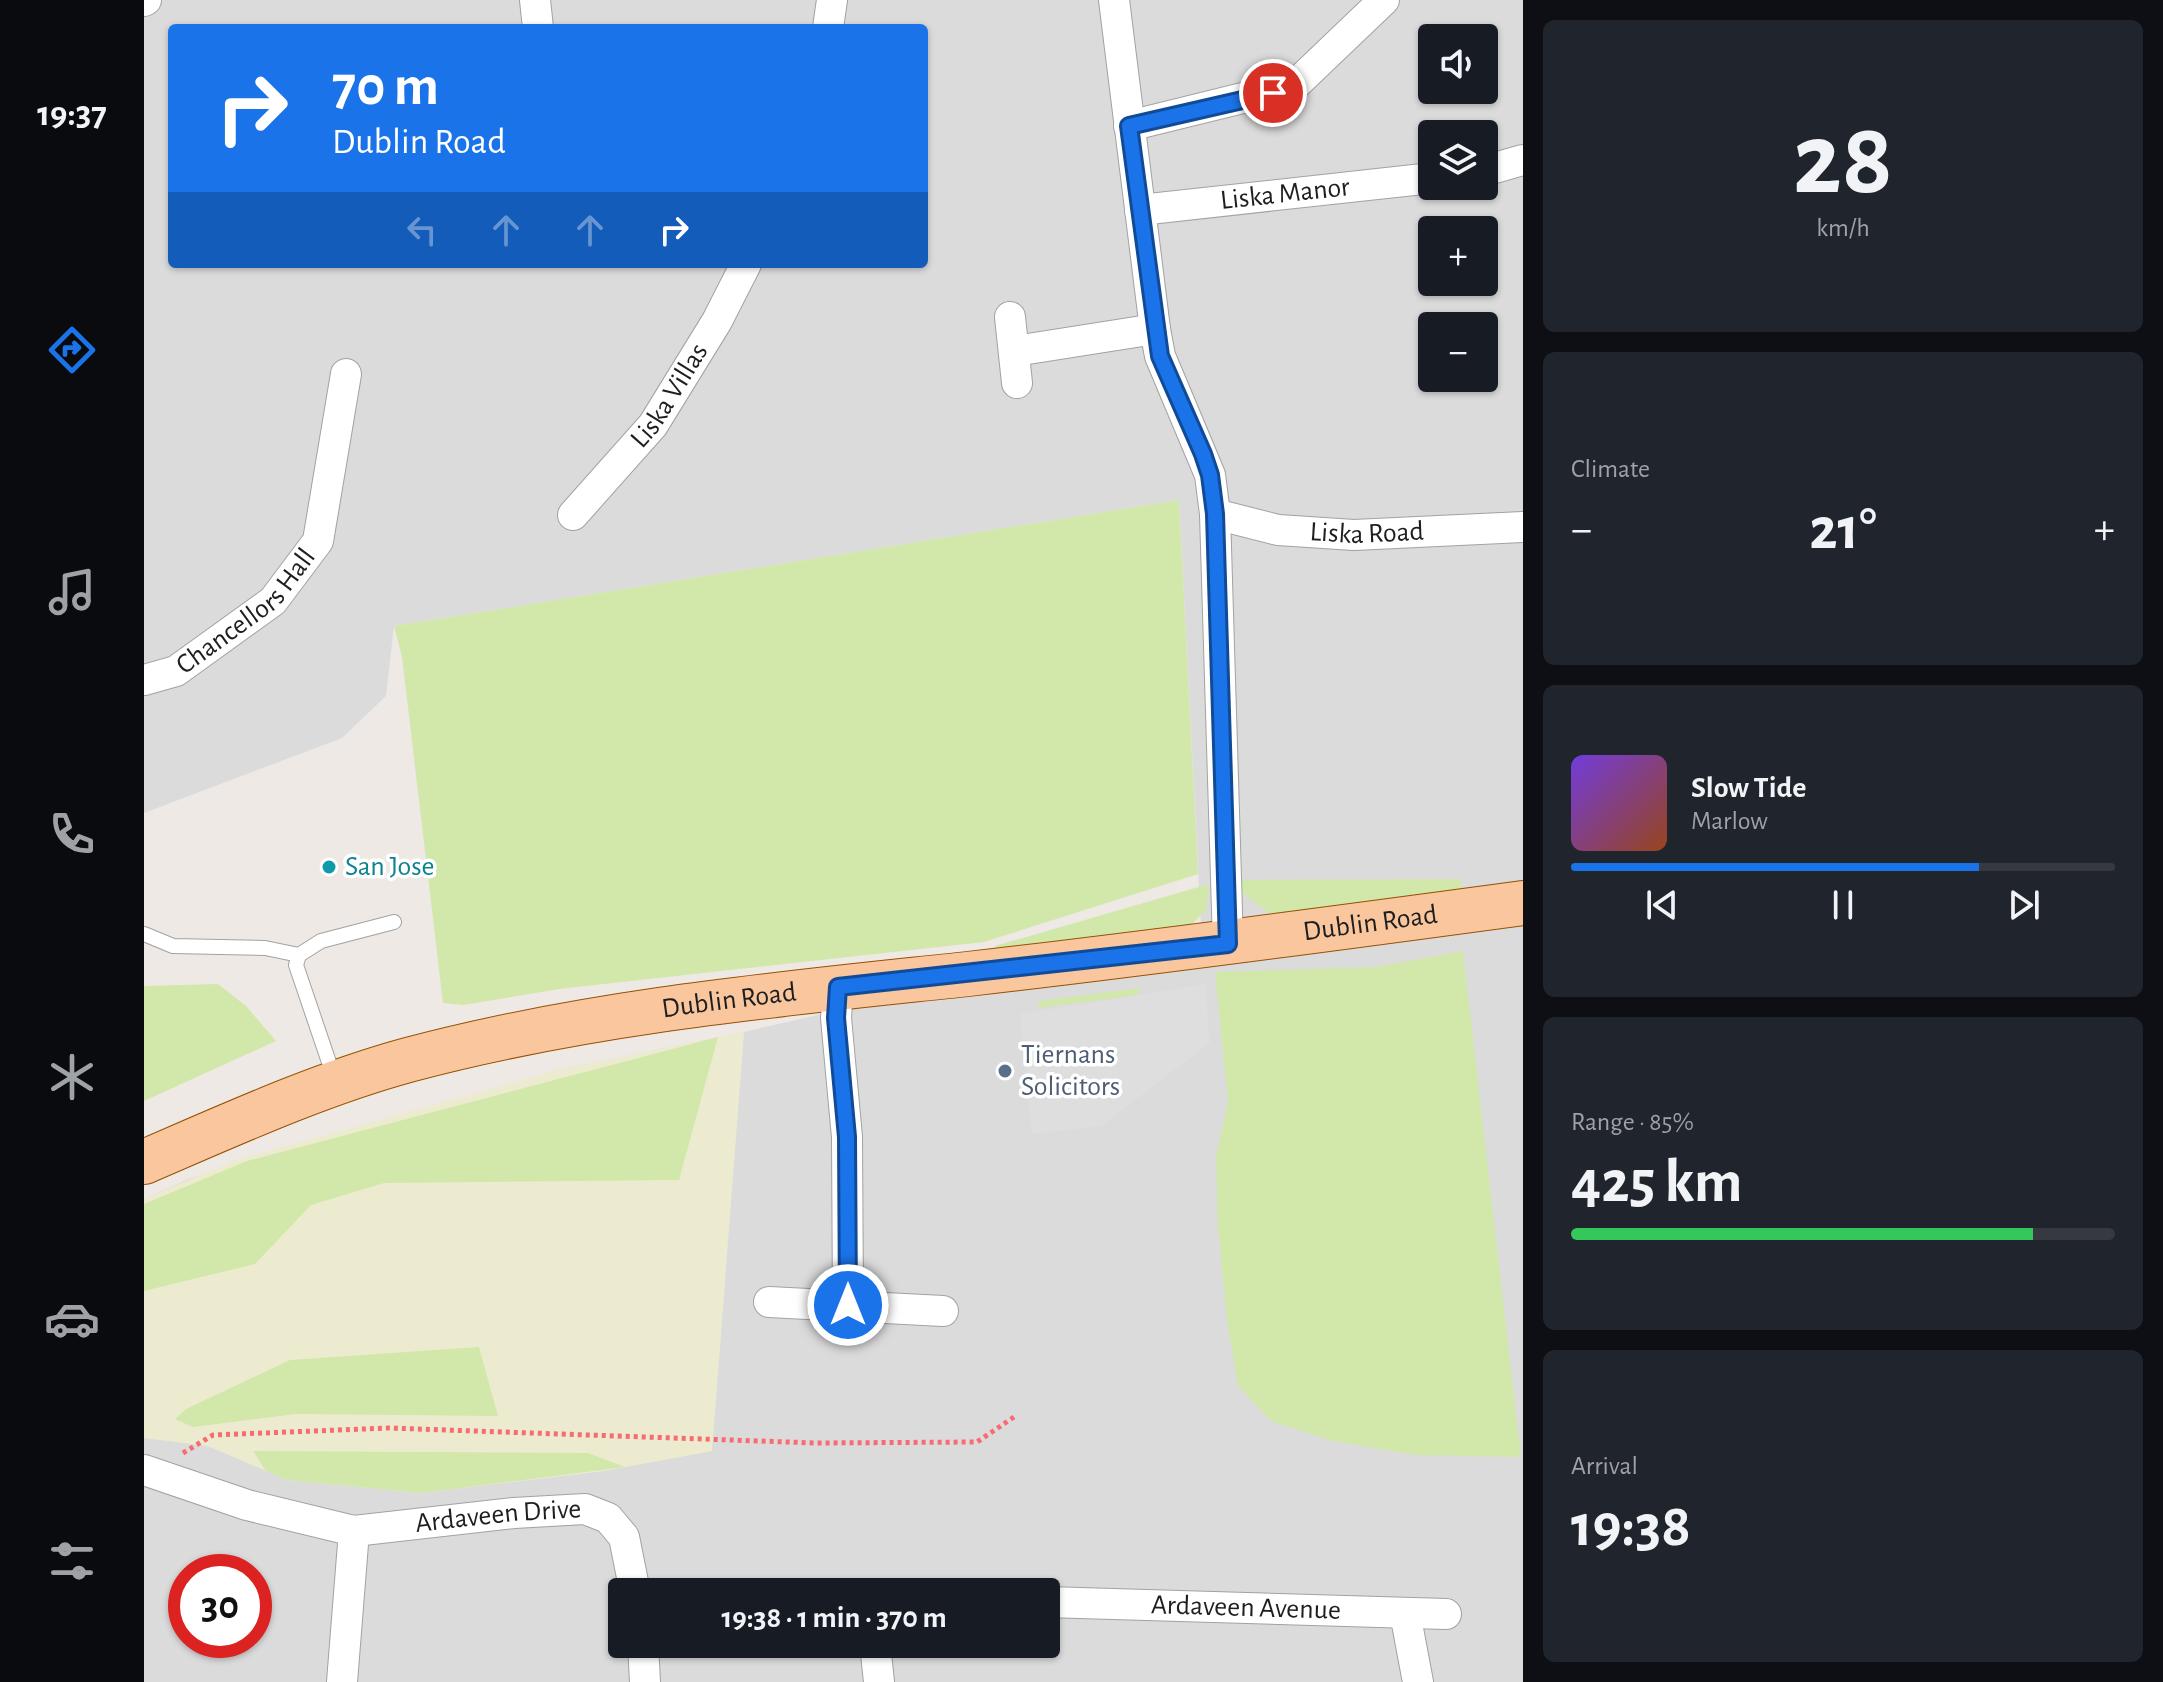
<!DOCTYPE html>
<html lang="en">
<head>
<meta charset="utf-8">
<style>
  :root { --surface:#171b24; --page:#20242c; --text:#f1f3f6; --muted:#9ea1a6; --line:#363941; --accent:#1a73e8 }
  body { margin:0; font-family:"Alegreya Sans",sans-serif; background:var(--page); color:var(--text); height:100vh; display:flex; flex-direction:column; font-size:30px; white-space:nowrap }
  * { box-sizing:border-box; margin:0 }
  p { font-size:26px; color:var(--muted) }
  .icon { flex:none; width:44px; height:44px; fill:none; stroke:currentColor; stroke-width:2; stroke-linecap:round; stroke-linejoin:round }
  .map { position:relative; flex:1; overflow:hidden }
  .sheet { display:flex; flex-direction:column; gap:20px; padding:20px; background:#0d0f14; width:640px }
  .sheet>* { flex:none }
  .guide { position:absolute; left:24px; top:24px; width:760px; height:244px; border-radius:8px; box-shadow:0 2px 6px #0004; background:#1a73e8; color:#fff; overflow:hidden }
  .controls { position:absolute; left:1274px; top:24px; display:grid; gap:16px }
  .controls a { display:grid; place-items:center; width:80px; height:80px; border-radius:8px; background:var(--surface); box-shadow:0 2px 6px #0004; font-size:40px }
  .speed { position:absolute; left:24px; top:1554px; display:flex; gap:16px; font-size:40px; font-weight:700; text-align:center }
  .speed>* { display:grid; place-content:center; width:104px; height:104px; border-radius:50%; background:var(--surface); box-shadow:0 2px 6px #0004; line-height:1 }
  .speed .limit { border:12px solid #d22; background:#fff; color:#111 }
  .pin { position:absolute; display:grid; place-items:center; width:68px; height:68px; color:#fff; margin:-34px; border:4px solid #fff; border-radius:50%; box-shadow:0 2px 8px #0007 }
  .me { position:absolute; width:88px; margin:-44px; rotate:0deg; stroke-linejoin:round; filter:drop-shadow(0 0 6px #0008) }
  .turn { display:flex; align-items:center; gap:28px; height:168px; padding:0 32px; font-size:36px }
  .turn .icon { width:104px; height:104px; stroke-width:2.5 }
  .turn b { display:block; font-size:56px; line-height:68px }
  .lanes { display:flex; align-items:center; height:76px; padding:0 32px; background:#0003; justify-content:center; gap:40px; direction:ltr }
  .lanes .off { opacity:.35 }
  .big { font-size:60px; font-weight:700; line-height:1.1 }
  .sheet .tile { flex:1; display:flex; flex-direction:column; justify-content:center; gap:12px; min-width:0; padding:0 28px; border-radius:12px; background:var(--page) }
  .sheet .dial { align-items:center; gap:0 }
  .dial b { font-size:104px; line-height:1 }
  .song { display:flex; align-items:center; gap:24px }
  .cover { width:96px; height:96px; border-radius:12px; background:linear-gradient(135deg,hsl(260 70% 55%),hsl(20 70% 35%)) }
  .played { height:8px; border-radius:4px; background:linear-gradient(90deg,var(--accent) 75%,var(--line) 75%) }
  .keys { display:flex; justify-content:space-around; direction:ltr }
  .heat { display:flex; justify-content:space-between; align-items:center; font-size:44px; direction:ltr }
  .charge { height:12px; border-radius:6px; background:linear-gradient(90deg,#34c759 85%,var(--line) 0) }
  .trip { position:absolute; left:464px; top:1578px; width:452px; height:80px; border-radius:8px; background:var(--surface); box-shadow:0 2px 6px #0004; font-weight:700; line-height:80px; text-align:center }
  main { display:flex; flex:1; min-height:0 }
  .tab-bar { display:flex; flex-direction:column; width:144px; justify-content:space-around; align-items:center; background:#090b0e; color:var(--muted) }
  .tab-bar .icon { width:56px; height:56px }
  .tab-bar .current { color:var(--accent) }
  .tab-bar b { font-size:36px; color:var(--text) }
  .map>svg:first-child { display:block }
  .residential { fill:#dcdbdb; fill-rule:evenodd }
  .farmland { fill:#edebcf }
  .grass { fill:#d1e8aa }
  .parking { fill:#dedede }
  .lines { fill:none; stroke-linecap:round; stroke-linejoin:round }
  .service-casing { stroke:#a2a2a2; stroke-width:16 }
  .minor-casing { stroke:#a2a2a2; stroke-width:32 }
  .primary-casing { stroke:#945103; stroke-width:46 }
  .path { stroke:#f76c70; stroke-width:5; stroke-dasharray:4 4; stroke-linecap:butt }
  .service { stroke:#fff; stroke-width:14 }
  .minor { stroke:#fff; stroke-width:30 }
  .primary { stroke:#fac69d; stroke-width:44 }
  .route-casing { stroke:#114b97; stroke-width:20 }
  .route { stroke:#1a73e8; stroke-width:14 }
  .culture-dot { fill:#0f9aa8; stroke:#fff; stroke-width:3 }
  .service-dot { fill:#5c6f8a; stroke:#fff; stroke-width:3 }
  .labels { text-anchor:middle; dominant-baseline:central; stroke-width:7; stroke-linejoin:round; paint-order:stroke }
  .street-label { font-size:28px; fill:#1e1e1e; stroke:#fff }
  .culture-label { font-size:28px; fill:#0d838f; stroke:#fff; text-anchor:start }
  .service-label { font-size:28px; fill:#4e5e75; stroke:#fff; text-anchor:start }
</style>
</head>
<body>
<main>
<nav class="tab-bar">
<b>19:37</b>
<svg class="icon current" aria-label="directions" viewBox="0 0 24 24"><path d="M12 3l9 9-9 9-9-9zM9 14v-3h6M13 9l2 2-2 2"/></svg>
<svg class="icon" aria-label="music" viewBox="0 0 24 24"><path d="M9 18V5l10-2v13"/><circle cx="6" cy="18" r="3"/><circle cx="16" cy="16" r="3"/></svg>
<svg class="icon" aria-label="phone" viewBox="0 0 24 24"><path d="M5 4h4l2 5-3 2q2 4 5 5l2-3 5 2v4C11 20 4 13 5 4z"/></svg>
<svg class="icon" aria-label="climate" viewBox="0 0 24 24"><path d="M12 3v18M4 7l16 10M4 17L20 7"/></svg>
<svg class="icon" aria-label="car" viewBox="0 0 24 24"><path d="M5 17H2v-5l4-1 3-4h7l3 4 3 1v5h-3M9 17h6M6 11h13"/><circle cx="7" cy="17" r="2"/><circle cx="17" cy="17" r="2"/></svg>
<svg class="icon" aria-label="filters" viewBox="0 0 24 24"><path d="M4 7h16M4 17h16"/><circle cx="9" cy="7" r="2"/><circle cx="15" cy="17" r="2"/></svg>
</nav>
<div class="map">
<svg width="1379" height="1682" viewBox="0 0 1379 1682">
  <rect width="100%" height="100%" fill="#eee9e4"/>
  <path class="residential" d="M0 0H1379V1682H0V1199L47 1178 413 1070 600 1032 1057 926 1035 500 250 626 242 696 198 738 0 813ZM28 28H780V264H28ZM1288 38H1340V90H1288ZM1288 134H1340V186H1288ZM1288 230H1340V282H1288ZM1288 326H1340V378H1288ZM42 1572H110V1640H42ZM478 1592H902V1644H478Z"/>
  <path class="farmland" d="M600 1032 568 1451 460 1471 277 1493 143 1480 64 1446 0 1438V1199L89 1161 413 1070Z"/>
  <g class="grass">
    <path d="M1035 500 1054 874 840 942 415 989 319 1005 299 1003 258 657 250 626Z"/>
    <path d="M1316 879 1318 889 1127 915 1100 894 1094 880Z"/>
    <path d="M1065 884 1062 910 1048 924 854 950 851 946Z"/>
    <path d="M1319 951 1377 1457 1271 1455 1189 1441 1127 1421 1094 1386 1082 1314 1074 1224 1072 1157 1084 1102 1071 972 1233 967Z"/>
    <path d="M74 984 102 1006 132 1041 0 1101V986Z"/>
    <path d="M996 988 993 995 894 1008 895 1001Z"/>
    <path d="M574 1037 535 1180 240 1183 167 1205 111 1264 0 1291V1204L103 1161Z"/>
    <path d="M335 1347 354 1416 152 1414 49 1427 31 1419 42 1409 146 1360Z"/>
    <path d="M109 1451 444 1453 481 1467 277 1493 143 1480 122 1471Z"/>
  </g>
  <path class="parking" d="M1061 984 1066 1043 957 1126 888 1134 876 1014Z"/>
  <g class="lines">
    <g class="service-casing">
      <g id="service">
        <path d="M0 934 29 946 121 948 155 955"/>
        <path d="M191 1080 152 965 155 955 177 941 250 922"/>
      </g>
    </g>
    <g class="minor-casing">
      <g id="minor">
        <path d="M391 0 394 28"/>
        <path d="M970 0 1011 329 1016 356 1066 475 1071 514 1084 944"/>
        <path d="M0 1 2 0"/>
        <path d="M684 28 688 0"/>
        <path d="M985 126 1151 85 1240 0"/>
        <path d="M1340 171 1379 160"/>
        <path id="s1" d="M996 210 1288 178"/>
        <path d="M866 317 873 383"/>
        <path d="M871 351 1011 329"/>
        <path id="s2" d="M1071 514 1134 530 1210 535 1379 527"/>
        <path id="s3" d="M429 515 509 425 573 321 602 264"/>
        <path id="s4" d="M0 680 32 671 129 601 174 541 202 374"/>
        <path d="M694 987 692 1018 703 1137 704 1305"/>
        <path d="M625 1302 799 1311"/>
        <path id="s5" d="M0 1470 103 1505 210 1531 370 1513 441 1509 464 1518 480 1537 491 1592"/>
        <path id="s6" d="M902 1602 1302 1614"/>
        <path d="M1261 1613 1274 1682"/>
        <path d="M499 1644 501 1682"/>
        <path d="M731 1644 735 1682"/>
        <path d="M198 1682 210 1531"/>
      </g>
    </g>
    <g class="primary-casing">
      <g id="primary">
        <path id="s7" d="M0 1162C86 1125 173 1085 264 1060 447 1011 637 994 824 974 1009 953 1194 928 1379 903"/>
      </g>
    </g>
    <path class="path" d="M39 1453 69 1435 245 1428 672 1443 833 1442 870 1417"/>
    <use href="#service" class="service"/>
    <use href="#minor" class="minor"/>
    <use href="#primary" class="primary"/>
  </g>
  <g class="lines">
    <g class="route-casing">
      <path id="route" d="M704 1305 703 1137 692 1018 694 987 1084 944 1071 514 1066 475 1059 454 1016 356 985 126 1129 93"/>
    </g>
    <use href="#route" class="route"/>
  </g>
  <circle class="culture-dot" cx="185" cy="867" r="8"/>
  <circle class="service-dot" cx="861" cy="1071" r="8"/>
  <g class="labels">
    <g class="street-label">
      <text stroke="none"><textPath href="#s1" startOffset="146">Liska Manor</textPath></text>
      <text stroke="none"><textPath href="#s3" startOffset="154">Liska Villas</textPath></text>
      <text stroke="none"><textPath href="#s2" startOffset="154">Liska Road</textPath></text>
      <text stroke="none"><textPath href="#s4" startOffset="126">Chancellors Hall</textPath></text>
      <text stroke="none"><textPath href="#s7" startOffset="1256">Dublin Road</textPath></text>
      <text stroke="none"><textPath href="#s7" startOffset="610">Dublin Road</textPath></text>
      <text stroke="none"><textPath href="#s5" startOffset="364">Ardaveen Drive</textPath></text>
      <text stroke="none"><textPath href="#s6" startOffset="200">Ardaveen Avenue</textPath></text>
    </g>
    <g class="culture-label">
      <text x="201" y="867">San Jose</text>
    </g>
    <g class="service-label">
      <text x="877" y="1055">Tiernans<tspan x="877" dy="32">Solicitors</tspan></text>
    </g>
  </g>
</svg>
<div class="controls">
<a><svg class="icon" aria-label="sound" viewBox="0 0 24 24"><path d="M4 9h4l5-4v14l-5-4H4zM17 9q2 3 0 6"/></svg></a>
<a><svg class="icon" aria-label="layers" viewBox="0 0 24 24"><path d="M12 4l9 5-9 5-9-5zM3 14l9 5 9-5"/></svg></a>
<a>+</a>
<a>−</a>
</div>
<div class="speed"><div class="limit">30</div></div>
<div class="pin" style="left:1129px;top:93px;background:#d93025"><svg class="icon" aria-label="arrive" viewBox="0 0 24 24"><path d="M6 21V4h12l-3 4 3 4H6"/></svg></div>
<svg class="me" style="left:704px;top:1305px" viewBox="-20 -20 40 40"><circle r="17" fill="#1a73e8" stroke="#fff" stroke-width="3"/><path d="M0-11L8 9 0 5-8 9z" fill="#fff"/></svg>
<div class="trip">19:38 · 1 min · 370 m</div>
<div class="guide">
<div class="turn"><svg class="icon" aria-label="right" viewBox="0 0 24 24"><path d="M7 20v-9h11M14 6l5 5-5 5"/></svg><div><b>70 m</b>Dublin Road</div></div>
<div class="lanes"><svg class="icon off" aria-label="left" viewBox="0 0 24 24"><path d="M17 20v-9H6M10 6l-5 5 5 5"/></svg><svg class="icon off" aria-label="ahead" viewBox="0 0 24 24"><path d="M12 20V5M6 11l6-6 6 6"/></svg><svg class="icon off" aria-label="ahead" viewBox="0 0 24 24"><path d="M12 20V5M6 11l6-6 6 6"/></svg><svg class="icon" aria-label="right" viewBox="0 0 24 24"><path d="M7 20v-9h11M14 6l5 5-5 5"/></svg></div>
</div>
</div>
<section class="sheet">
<div class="tile dial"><b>28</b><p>km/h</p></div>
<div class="tile"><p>Climate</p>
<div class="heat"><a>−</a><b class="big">21°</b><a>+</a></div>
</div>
<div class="tile">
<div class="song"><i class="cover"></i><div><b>Slow Tide</b><p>Marlow</p></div></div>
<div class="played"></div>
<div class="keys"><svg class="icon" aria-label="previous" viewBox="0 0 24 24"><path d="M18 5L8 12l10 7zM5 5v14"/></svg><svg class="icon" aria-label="pause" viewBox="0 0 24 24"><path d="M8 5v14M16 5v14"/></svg><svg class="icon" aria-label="next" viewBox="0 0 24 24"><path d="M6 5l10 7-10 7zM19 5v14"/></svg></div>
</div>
<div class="tile"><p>Range · 85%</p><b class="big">425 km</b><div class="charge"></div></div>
<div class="tile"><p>Arrival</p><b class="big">19:38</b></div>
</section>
</main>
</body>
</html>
